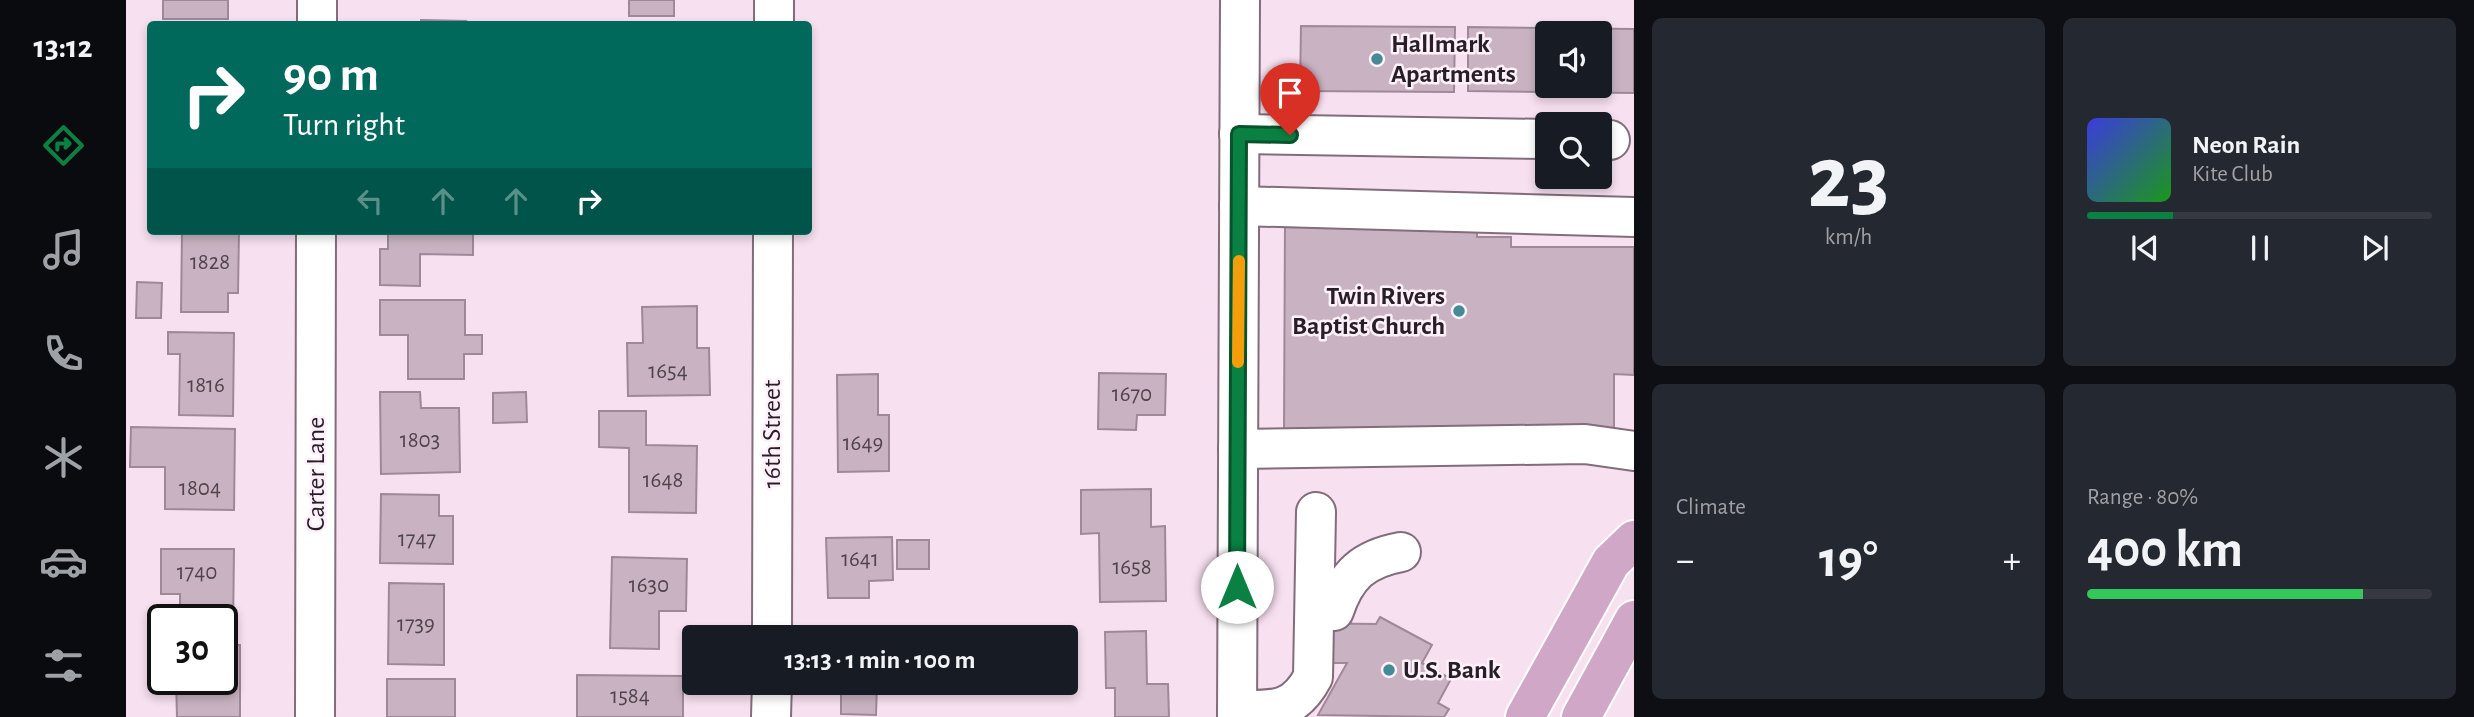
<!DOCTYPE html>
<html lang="en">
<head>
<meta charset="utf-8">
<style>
  :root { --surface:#171b24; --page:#242831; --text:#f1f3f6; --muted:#9ea1a6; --line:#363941; --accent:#0b8043 }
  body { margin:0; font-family:"Alegreya Sans",sans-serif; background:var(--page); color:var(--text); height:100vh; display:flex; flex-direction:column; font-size:26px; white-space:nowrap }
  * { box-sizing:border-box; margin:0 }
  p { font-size:23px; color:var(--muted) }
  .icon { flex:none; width:38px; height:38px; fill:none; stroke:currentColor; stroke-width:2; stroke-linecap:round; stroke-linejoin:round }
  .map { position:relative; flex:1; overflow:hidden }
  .details { display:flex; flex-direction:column; gap:18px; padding:18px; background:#0d0f14; width:840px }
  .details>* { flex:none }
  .top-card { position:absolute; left:21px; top:21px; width:665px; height:214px; border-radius:7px; box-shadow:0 4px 10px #0003; background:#00695c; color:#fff; overflow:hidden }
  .tools { position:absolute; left:1409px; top:21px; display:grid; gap:14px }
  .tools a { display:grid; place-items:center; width:77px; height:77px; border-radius:7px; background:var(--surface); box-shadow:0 4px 10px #0003; font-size:35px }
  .speed { position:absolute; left:21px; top:604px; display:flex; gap:14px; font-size:35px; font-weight:700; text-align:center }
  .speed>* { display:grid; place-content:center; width:91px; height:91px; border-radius:50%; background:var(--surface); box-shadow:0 4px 10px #0003; line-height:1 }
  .speed .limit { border:4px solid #111; border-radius:10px; background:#fff; color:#111 }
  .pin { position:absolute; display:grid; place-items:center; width:60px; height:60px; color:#fff; margin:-72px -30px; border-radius:50% 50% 50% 0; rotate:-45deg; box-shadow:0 0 7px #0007 }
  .pin .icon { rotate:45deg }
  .me { position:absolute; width:77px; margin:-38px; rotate:0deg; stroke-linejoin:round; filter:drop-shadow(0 0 5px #0008) }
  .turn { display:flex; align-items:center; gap:24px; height:147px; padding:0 21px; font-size:32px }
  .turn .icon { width:91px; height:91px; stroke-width:2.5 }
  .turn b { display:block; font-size:49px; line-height:60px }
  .lanes { display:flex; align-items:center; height:66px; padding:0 21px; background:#0003; justify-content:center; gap:35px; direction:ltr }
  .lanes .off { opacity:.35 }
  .big { font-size:52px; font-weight:700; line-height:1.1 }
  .details .card { flex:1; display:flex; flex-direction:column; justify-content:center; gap:10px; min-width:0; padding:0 24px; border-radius:10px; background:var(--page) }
  .details .dial { align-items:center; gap:0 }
  .dial b { font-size:91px; line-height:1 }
  .song { display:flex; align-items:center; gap:21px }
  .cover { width:84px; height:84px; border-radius:10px; background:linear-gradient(135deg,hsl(240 70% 55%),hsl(120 70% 35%)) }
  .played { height:7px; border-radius:4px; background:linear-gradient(90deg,var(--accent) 25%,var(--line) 25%) }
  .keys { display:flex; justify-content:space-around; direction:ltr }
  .heat { display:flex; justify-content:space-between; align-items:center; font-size:38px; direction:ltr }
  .charge { height:10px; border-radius:5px; background:linear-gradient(90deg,#34c759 80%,var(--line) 0) }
  .details .tiles { flex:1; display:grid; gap:18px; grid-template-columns:repeat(2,1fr) }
  .trip { position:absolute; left:556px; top:625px; width:396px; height:70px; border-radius:7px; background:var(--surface); box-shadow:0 4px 10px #0003; font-weight:700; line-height:70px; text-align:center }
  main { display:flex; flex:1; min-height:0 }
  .tab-bar { display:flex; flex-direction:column; width:126px; justify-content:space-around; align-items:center; background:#090b0e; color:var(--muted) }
  .tab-bar .icon { width:49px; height:49px }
  .tab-bar .on { color:var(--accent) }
  .tab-bar b { font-size:32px; color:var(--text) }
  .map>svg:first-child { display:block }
  .building { fill:#c9b3c2; stroke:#9f8999; stroke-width:2; fill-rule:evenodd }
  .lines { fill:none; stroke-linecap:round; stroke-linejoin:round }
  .minor-casing { stroke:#816d7b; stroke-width:42 }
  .major-casing { stroke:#fff; stroke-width:42 }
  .minor { stroke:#fff; stroke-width:38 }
  .major { stroke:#d0a7c7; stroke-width:38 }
  .route-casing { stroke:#07532c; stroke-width:18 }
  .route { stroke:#0b8043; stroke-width:12 }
  .slow { stroke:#f59e0b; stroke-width:12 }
  .poi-dot { fill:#458b95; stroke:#fef0fa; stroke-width:2.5 }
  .labels { text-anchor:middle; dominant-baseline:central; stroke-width:5; stroke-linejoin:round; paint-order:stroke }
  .number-label { font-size:23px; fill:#50444c }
  .poi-label { font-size:26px; font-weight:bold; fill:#271f25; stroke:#fef0fa; text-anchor:start }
  .street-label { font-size:26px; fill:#271f25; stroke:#fef0fa }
</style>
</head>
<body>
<main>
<nav class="tab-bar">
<b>13:12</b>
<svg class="icon on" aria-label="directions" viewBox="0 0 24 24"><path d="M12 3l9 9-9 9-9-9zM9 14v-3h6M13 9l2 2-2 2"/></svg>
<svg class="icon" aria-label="music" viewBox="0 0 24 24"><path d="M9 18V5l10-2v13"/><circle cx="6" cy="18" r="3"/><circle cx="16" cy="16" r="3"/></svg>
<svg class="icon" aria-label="phone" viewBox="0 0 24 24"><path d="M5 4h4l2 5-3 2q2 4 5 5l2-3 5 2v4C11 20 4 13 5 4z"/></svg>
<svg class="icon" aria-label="climate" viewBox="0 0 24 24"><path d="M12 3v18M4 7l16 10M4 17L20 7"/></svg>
<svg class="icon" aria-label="car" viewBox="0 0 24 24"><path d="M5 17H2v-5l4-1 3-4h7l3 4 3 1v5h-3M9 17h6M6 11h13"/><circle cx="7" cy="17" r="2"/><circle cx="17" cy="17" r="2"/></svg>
<svg class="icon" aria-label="filters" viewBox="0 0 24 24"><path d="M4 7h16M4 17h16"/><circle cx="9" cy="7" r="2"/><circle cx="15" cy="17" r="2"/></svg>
</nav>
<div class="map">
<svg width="1508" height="717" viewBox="0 0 1508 717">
  <rect width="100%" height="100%" fill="#f7e0f0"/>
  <g class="building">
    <rect x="37" y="0" width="65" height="19"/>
    <rect x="503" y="0" width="45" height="16"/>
    <path d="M295 20 340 21 339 24H295Z"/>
    <path d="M1175 26 1329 27 1328 92 1174 91Z"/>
    <path d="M1342 27 1508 29V93L1342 91ZM1421 33H1474V86H1421Z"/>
    <path d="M1159 223 1351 224V237H1385V247H1508V375L1488 374V431L1158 430Z"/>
    <path d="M56 231H113L112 293H102V312H55Z"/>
    <path d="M262 231H347V255L294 254V286L254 285V249H262Z"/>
    <path d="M11 282 36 283 35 318H10Z"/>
    <path d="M254 300H339V335H356V354H338V379H282V335H254Z"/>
    <path d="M571 306V348H583L584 395 502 396 501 343H517L516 307Z"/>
    <path d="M42 332 108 333 107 416 53 415 54 354H42Z"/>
    <path d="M973 373 1040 374 1039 415H1011L1010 430 972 429Z"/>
    <path d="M752 374V415H763V471L712 472 711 375Z"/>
    <path d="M254 392H294L295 408H333L334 472 255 474Z"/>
    <path d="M400 392 401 422 367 423V393Z"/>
    <path d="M473 411H520V445L571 446 570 513 503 512V448L473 447Z"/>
    <path d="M5 427 109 429 108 510 39 509V467H4Z"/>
    <path d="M1025 489V527L1039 526 1040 601 974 602 973 533 955 534V490Z"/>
    <path d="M255 494 313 495V516H327V564L254 563Z"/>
    <path d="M766 537 767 580 743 581V598H702L700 538Z"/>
    <rect x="771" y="540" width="32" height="29"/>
    <path d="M35 549H108L107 631H96V620H54V594H35Z"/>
    <path d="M486 557 561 559 560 611H533V649L484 648Z"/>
    <path d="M263 583 318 584V665L262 664Z"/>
    <path d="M1254 617 1306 645 1296 663 1325 679 1312 703 1323 709 1318 717 1192 715 1221 663H1169V623L1250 624Z"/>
    <path d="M1020 631 1021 684H1042L1043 717H989V688H980L979 632Z"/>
    <path d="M96 645H114V717H51L50 679H96Z"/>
    <path d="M451 675 557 676V717H451Z"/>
    <rect x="261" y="679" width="68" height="38"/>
    <path d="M705 682H751L750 715 715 714V692H705Z"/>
  </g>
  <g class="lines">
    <g class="minor-casing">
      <g id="minor">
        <path d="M191 24V0"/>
        <path d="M648 24V0"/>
        <path d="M1113 134 1421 139"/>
        <path d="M1474 140H1484"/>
        <path d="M1113 206 1508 217"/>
        <path d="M1112 449 1459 444 1508 451"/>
        <path d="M1208 611C1220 575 1237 559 1275 552"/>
        <path d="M646 637 647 231"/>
        <path d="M1111 710C1147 710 1168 713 1187 677L1190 512"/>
        <path d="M189 717 190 231"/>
        <path d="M645 717 646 682"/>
        <path d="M1111 717 1114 0"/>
      </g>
    </g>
    <g class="major-casing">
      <g id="major">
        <path d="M1399 717 1485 562 1508 540"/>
        <path d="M1455 717 1508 620"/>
      </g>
    </g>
    <use href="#minor" class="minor"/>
    <use href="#major" class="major"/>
  </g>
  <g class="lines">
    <g class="route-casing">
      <path id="route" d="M1111 587 1113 134 1164 135"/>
    </g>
    <use href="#route" class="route"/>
    <path class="slow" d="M1112 362 1113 261"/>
  </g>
  <g class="poi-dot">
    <circle cx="1251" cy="59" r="7"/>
    <circle cx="1333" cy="311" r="7"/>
    <circle cx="1263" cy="670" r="7"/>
  </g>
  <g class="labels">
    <g class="number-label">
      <text x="84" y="262">1828</text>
      <text x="542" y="371">1654</text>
      <text x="80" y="385">1816</text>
      <text x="1006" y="394">1670</text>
      <text x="294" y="440">1803</text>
      <text x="737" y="443">1649</text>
      <text x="537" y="480">1648</text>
      <text x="74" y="488">1804</text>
      <text x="291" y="539">1747</text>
      <text x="734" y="559">1641</text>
      <text x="1006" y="567">1658</text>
      <text x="71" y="572">1740</text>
      <text x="523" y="585">1630</text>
      <text x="290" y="624">1739</text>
      <text x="504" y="696">1584</text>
    </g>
    <g class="poi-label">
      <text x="1265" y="44">Hallmark<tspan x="1265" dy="30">Apartments</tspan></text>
      <text x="1319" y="296" text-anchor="end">Twin Rivers<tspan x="1319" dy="30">Baptist Church</tspan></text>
      <text x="1277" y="670">U.S. Bank</text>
    </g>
    <g class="street-label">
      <text transform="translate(646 434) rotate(-90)">16th Street</text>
      <text transform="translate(190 474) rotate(-90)">Carter Lane</text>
    </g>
  </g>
</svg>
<div class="tools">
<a><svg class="icon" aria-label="sound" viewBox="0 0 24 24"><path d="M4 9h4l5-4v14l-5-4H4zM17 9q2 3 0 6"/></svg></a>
<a><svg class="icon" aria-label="search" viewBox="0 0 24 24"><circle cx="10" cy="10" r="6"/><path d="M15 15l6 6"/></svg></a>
</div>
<div class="speed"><div class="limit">30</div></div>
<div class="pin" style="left:1164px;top:135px;background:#d93025"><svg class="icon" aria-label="arrive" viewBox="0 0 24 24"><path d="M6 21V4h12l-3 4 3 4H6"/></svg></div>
<svg class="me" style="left:1111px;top:587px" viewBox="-20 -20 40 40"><circle r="19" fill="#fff"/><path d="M0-13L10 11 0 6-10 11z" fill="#0b8043"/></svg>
<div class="trip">13:13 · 1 min · 100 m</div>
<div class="top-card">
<div class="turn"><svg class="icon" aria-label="right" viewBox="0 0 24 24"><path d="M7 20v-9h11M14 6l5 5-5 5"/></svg><div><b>90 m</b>Turn right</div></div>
<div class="lanes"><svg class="icon off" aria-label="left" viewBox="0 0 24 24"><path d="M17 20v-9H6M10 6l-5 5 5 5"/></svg><svg class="icon off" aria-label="ahead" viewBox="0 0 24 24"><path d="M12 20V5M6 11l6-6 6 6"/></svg><svg class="icon off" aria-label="ahead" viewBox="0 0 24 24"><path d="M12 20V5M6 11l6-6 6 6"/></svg><svg class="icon" aria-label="right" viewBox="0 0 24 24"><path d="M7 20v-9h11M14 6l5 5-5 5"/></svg></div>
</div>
</div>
<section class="details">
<div class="tiles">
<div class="card dial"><b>23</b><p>km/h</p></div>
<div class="card">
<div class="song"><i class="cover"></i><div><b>Neon Rain</b><p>Kite Club</p></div></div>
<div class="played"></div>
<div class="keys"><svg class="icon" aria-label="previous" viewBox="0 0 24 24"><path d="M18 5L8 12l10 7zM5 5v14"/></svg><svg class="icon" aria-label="pause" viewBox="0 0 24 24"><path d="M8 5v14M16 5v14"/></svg><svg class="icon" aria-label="next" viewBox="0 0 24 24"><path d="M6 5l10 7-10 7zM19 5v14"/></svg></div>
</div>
<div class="card"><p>Climate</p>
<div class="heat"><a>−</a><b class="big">19°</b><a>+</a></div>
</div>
<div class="card"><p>Range · 80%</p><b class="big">400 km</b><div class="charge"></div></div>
</div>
</section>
</main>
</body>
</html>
